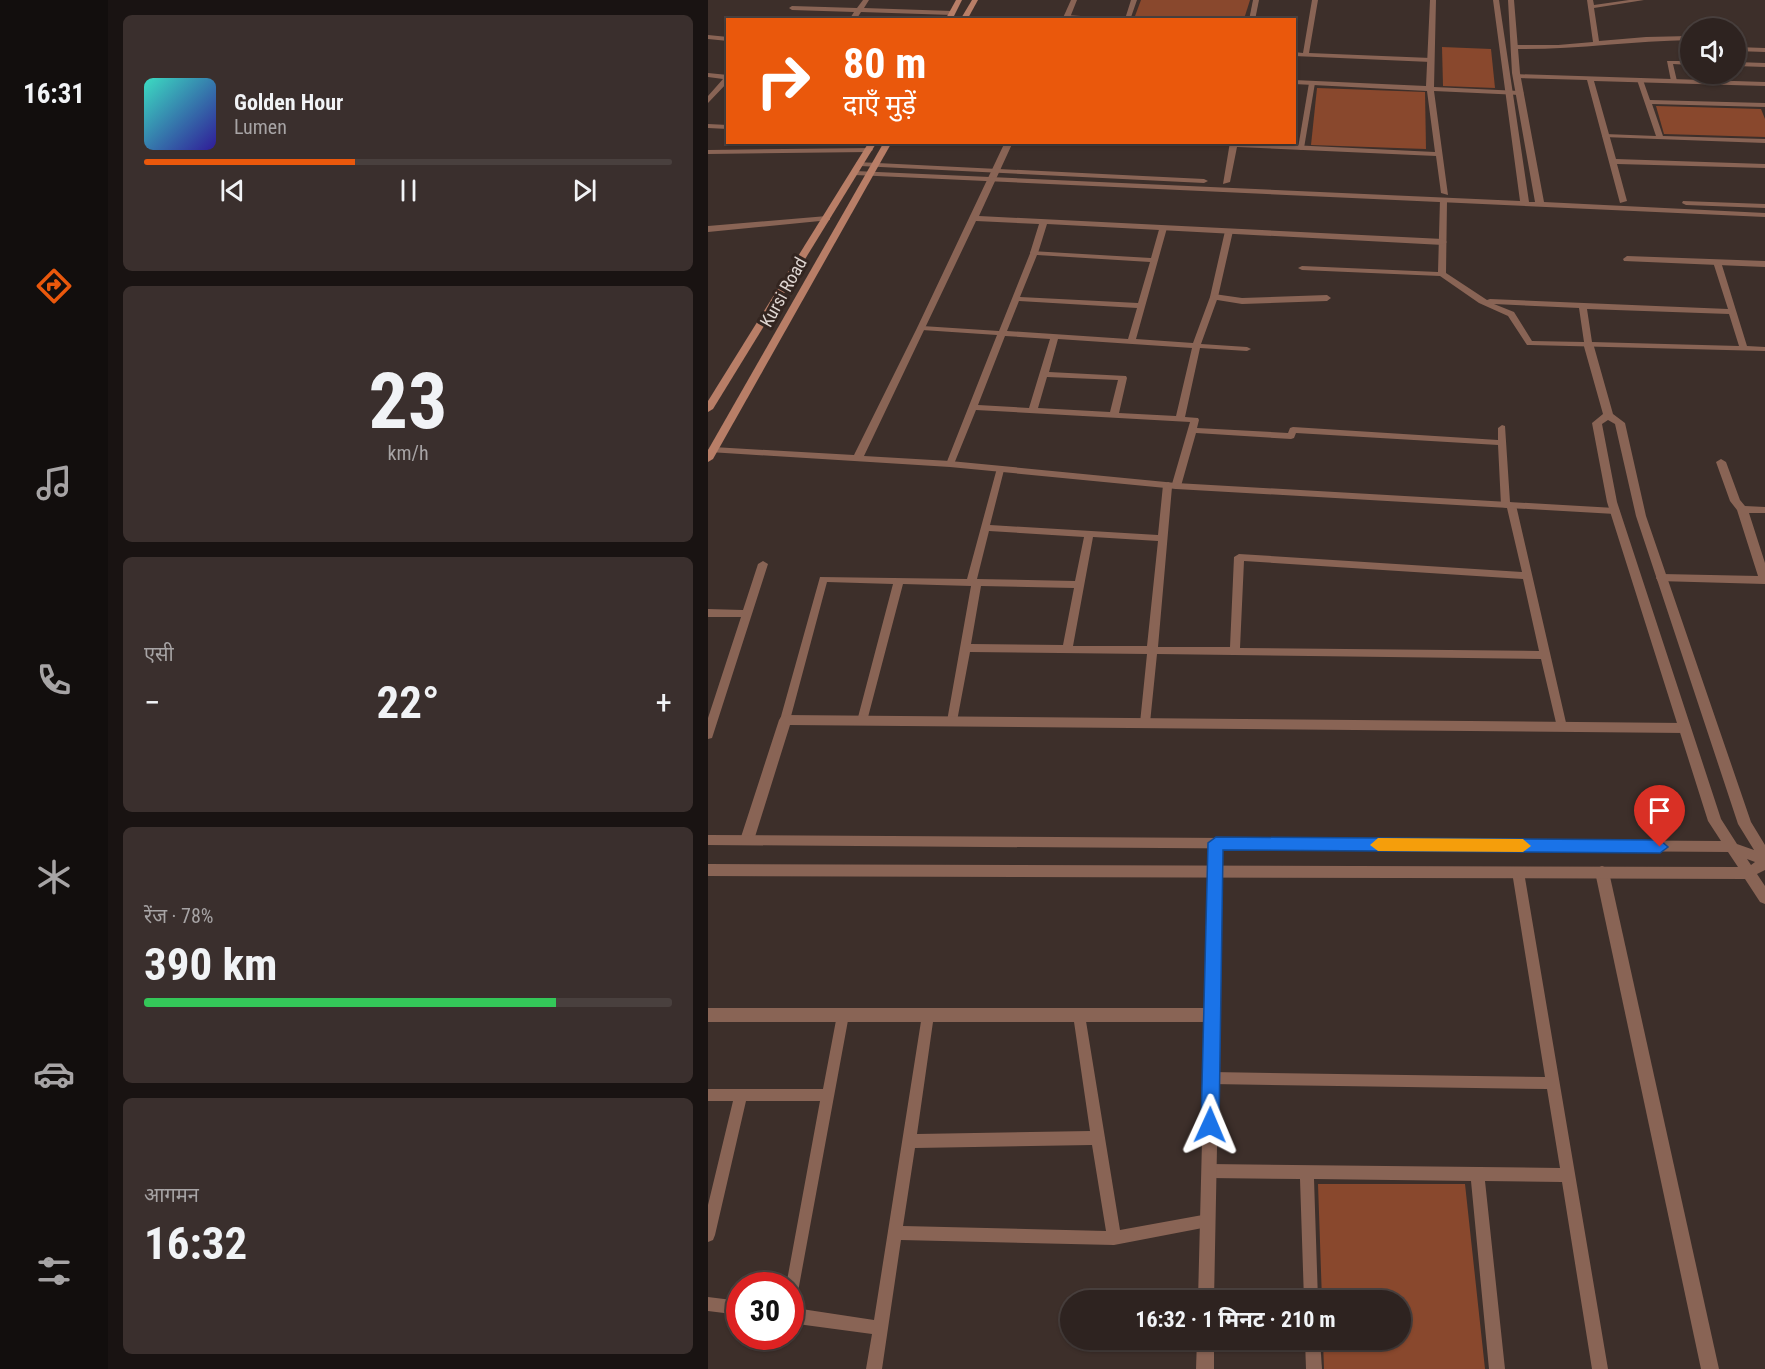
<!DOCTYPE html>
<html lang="hi">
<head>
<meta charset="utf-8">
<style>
  :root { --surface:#2e2320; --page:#3a2f2d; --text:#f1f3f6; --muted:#a7a4a5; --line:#49403e; --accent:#ea580c }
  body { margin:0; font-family:"Roboto Condensed","Noto Sans Devanagari",sans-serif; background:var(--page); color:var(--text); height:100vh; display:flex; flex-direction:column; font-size:22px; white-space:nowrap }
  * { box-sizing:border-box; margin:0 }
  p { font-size:20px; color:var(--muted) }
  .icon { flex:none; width:33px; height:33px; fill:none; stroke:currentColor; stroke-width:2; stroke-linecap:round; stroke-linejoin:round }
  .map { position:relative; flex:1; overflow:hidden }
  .side { display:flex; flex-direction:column; gap:15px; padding:15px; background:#191312; width:600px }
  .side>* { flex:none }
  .top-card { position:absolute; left:18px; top:18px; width:570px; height:126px; border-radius:0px; box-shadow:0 2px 4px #0004,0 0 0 2px var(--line); background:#ea580c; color:#fff; overflow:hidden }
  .tools { position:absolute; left:972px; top:18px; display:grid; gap:12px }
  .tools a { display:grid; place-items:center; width:66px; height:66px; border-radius:50%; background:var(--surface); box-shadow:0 2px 4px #0004,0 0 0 2px var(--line); font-size:30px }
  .speed { position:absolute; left:18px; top:1272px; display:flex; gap:12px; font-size:30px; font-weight:700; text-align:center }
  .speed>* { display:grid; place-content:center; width:78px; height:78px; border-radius:50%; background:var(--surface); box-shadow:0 2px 4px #0004,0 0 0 2px var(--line); line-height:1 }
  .speed .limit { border:9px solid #d22; background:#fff; color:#111 }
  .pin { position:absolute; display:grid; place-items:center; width:51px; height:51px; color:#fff; margin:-62px -26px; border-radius:50% 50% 50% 0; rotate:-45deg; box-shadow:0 0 6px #0007 }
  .pin .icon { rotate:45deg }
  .me { position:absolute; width:66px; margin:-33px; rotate:1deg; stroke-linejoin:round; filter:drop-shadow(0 0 4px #0008) }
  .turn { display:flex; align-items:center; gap:21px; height:126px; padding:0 18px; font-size:27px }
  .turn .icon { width:78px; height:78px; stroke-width:2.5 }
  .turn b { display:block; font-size:42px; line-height:51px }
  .big { font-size:45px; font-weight:700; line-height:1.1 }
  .side .tile { flex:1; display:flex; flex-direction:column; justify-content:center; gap:9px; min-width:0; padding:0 21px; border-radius:9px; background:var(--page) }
  .side .dial { align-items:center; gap:0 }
  .dial b { font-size:78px; line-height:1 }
  .song { display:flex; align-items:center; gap:18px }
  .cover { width:72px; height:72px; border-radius:9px; background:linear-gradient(135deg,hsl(170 70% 55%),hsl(250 70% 35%)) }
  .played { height:6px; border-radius:3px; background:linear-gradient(90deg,var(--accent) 40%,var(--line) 40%) }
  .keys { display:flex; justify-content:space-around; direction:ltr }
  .heat { display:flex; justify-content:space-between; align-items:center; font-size:33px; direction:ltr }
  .charge { height:9px; border-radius:4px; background:linear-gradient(90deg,#34c759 78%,var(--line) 0) }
  .trip { position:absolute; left:352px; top:1290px; width:351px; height:60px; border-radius:30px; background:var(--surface); box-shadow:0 2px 4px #0004,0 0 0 2px var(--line); font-weight:700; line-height:60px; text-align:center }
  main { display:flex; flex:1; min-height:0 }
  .tabs { display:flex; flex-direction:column; width:108px; justify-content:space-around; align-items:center; background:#120e0d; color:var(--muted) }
  .tabs .icon { width:42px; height:42px }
  .tabs .active { color:var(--accent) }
  .tabs b { font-size:27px; color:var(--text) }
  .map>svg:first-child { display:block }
  .green { fill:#89482d }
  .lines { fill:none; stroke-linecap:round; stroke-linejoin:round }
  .service { fill:#896455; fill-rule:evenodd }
  .minor { fill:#896455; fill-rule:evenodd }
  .tertiary { fill:#896455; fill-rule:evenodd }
  .secondary { fill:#b87e67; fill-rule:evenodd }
  .route { fill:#1a73e8; stroke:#114b97; stroke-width:1.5 }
  .slow { fill:#f59e0b }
  .labels { text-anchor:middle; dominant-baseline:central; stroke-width:6; stroke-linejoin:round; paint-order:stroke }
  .far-street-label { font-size:18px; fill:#ded5d1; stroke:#332520 }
</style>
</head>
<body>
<main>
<nav class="tabs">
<b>16:31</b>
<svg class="icon active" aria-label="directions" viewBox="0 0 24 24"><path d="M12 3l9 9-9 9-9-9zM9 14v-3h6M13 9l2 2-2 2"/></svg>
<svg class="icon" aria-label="music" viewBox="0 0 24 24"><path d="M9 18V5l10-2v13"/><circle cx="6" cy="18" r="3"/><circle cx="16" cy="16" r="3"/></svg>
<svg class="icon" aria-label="phone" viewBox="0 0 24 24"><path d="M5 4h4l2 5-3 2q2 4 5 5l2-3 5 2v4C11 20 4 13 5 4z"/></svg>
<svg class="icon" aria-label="climate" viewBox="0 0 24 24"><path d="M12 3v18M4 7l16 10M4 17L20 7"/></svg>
<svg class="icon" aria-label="car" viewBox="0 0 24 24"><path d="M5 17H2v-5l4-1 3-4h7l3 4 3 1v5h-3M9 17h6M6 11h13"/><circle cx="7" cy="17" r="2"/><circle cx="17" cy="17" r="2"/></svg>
<svg class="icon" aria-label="filters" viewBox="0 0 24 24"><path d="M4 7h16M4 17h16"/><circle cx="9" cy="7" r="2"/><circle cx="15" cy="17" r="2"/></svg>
</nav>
<section class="side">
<div class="tile">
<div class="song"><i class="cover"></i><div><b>Golden Hour</b><p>Lumen</p></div></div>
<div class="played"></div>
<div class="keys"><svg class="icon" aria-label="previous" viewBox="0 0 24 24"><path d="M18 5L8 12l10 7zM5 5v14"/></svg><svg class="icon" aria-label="pause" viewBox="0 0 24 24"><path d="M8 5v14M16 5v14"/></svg><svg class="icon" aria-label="next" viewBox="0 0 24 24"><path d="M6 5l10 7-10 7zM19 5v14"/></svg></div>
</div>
<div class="tile dial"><b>23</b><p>km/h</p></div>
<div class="tile"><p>एसी</p>
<div class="heat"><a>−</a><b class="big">22°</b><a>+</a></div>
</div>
<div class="tile"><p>रेंज · 78%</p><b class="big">390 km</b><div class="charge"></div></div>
<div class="tile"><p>आगमन</p><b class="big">16:32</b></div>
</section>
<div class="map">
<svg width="1057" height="1369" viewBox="0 0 1057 1369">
  <rect width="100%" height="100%" fill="#3d2f2a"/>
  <g class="green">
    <path d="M433 0H542L536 19 427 16Z"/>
    <path d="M734 47 783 49 787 88 735 86Z"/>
    <path d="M609 88 717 92 718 149 603 145Z"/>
    <path d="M948 106 1053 109 1057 119V137L956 134Z"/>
    <path d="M610 1184H757L777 1369H616L615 1340H693V1300H614Z"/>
  </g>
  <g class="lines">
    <g class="service">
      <path d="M423 0H429L422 20H372L355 17 358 15 417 19Z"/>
      <path d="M545 0H551L547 20H541Z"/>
      <path d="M604 0H610L601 53 723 58 726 60 723 62 586 56V52L595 53Z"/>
      <path d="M879 0H885L886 5 921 0H936L886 8 891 41 938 37 982 36V40C924 41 865 50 806 49L803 47 806 45H850L885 42Z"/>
      <path d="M1028 47 1057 48V52L1028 51Z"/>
      <path d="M959 61H982V65L965 64 969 81 966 83 963 81Z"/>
      <path d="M1028 62 1057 63V67L1028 66Z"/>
      <path d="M932 78 935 80 942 100 1057 103V107L944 104 955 136 1057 139V143L895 137 894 136 897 134 948 136 929 80Z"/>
      <path d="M604 81 607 83 596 148 593 150 590 148 601 83Z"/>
      <path d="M732 199 739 201 738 273 779 300 782 299 1020 309 1005 262 1009 260 1013 262 1039 346 1057 347V351L822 345H819L800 316 771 303 732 276 594 270 590 268 594 266 730 272ZM786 304 871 308 876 342 824 341 806 312ZM879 309 1021 314 1031 346 884 342Z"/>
      <path d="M452 226 459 228 428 339 485 343 502 297 517 231 521 229 525 231 510 297 493 344 539 347 543 349 539 351 492 348 477 417 490 418 491 420 489 428 580 433 582 428 585 427 790 440V428L794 425 797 426 802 502 808 505 859 727 858 730H850L849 727 833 659 449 654 442 723 441 726H433L432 723 439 654 262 652 249 721 248 724H240L239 721 263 586 195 584 159 721 158 724H150L149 721 185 584 119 582 82 720 81 723H73L72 720 112 577 259 579 289 468 292 467 296 470 282 525 450 535 455 485 460 482 464 484 482 422 268 410 246 464 245 466H239L238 464 289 335 214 330 210 328 214 326 291 331 323 251 443 258ZM329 255 442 262 430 303 312 297ZM311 301 429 308 420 339 299 331ZM297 336 342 339 321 408 270 405ZM350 339 484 348 468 416 411 413 419 378 418 376 341 372ZM339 377 410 380 402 412 330 408ZM488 433 583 439 586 438 588 433 790 445 793 505 795 507 799 508 814 572 531 554 526 557 522 647H450L464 487 468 489 473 486ZM281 531 376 537 367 581 269 579ZM385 537 450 541 439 646H365ZM536 561 815 579 831 651 532 648ZM273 586 366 588 355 645 263 644Z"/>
      <path d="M55 561 60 564 5 735 4 738 0 739V718L33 617H0V609L35 610 50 564Z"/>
      <path d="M810 867 814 869 816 872 900 1369H884L854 1182 777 1181 797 1369H781L763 1181 606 1179 610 1300H596L592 1179 501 1178 496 1176 494 1171 496 1166 501 1164 852 1168 839 1089 503 1084 498 1082 496 1078 498 1074 503 1072 837 1077 804 872 806 869Z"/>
      <path d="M135 1009 140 1011 141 1015 87 1308 166 1320 214 1015 215 1011 220 1009 225 1011 226 1015 209 1134 382 1131 365 1015 366 1011 371 1009 376 1011 377 1015 412 1230 500 1214 505 1216 507 1221 505 1226 406 1245 193 1240 174 1369H158L164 1334 82 1323V1286H78L112 1101H38L7 1235 5 1240 0 1242V1205L25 1101H0V1089H115L129 1015 130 1011ZM384 1145 398 1231 195 1226 207 1148Z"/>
      <path d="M0 1297 32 1301V1315L0 1311Z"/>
      <path d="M597 1340H612L614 1369H598Z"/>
    </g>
    <g class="minor">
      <path d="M155 0H161L156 8 244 11 247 13 244 15 153 12 148 20H141L146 12 84 10 81 8 84 6 149 8Z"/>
      <path d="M363 0H369L361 20H354Z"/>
      <path d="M722 0H728L726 87 812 91 816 93 812 95 726 91 740 195 733 193 728 156 529 147 522 182 515 184 522 142 727 152 719 91 586 84V80L718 86Z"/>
      <path d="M0 35 20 37V41L0 39Z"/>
      <path d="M0 73 20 75V82L0 103V96L15 79 0 77Z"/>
      <path d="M805 74 1057 82V86L886 81 908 159 1057 164V168L909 164 919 201 912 203 879 80 808 78H805Z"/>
      <path d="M0 124 20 125V129L0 128Z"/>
      <path d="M297 142H305L271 216 735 239 739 242 735 245 339 224 330 253 326 256 322 253 331 224 268 221 156 456 242 461 468 483 907 508 912 511 907 514 468 489 242 467 1 452 0 450 5 447 146 455 209 328Z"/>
      <path d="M164 148 165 150 161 152 0 154V150Z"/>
      <path d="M919 256 1057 261V267L916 261 915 259Z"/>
      <path d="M506 294 534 298 619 295 623 298 619 301 534 304 503 299 502 297Z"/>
      <path d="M1013 459 1018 462 1032 500 1037 506 1057 507V513H1041L1057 563V584L950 581 948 578 950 575 954 574 1050 576 1029 510 1022 501 1008 462Z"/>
      <path d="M77 715 977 723 981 725 983 728 981 731 977 733 82 725 46 840 44 844 39 845 34 844 32 840 71 720 73 717Z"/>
      <path d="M508 838 513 839 515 843 506 1300H490L497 1022H0V1008H497L501 843 503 839Z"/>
      <path d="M894 866 899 868 901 872 1011 1369H993L887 872 889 868Z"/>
      <path d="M489 1340H506V1369H488Z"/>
    </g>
    <g class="tertiary">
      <path d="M785 0H791L821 202H827L804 73 800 0H806L812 73 836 202 1057 213V217L147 175 143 173 147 171 812 201Z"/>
      <path d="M149 162 496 179 500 181 496 183 152 166 148 164Z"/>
      <path d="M975 201 1057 204V208L978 205 974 203Z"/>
      <path d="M119 216H122V220L0 232V226Z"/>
      <path d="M880 340 885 343 905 414 917 423 938 516 1043 822 1057 845V870L1049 874 1057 886V904L1052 902 1037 879 0 876V864L1030 867 1020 852 0 845V835L1013 841 1000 821 899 502 884 423 895 414 875 343ZM900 420 907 424 928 516 1030 824 1046 850 1029 844 1013 819 909 502 894 424ZM1039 859 1047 862 1043 865Z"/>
    </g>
    <g class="secondary">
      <path d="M248 0H254L244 20H237Z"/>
      <path d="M264 0H270L259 20H252Z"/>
      <path d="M161 142H169L5 409 0 412V401Z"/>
      <path d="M176 142H184L5 459 0 462V450Z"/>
    </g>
  </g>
  <path class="route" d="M508 837 952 840 960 847 952 853 515 850 511 1125 508 1131 502 1133 496 1131 493 1125 500 843Z"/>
  <path class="slow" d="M670 838 815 839 823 846 815 852 670 851 662 845Z"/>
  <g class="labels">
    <g class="far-street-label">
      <text transform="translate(75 292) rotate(-61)">Kursi Road</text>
    </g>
  </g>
</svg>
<div class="tools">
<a><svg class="icon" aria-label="sound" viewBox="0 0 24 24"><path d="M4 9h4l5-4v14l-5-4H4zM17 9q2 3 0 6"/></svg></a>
</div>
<div class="speed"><div class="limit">30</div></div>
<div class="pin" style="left:952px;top:847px;background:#d93025"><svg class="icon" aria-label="arrive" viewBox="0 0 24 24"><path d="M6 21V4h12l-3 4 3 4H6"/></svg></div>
<svg class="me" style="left:502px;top:1125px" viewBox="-20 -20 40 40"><path d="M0-17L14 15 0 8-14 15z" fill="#1a73e8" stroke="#fff" stroke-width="4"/></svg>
<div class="trip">16:32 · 1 मिनट · 210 m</div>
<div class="top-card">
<div class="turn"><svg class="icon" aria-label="right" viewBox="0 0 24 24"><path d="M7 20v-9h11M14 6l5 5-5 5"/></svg><div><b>80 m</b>दाएँ मुड़ें</div></div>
</div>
</div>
</main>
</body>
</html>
